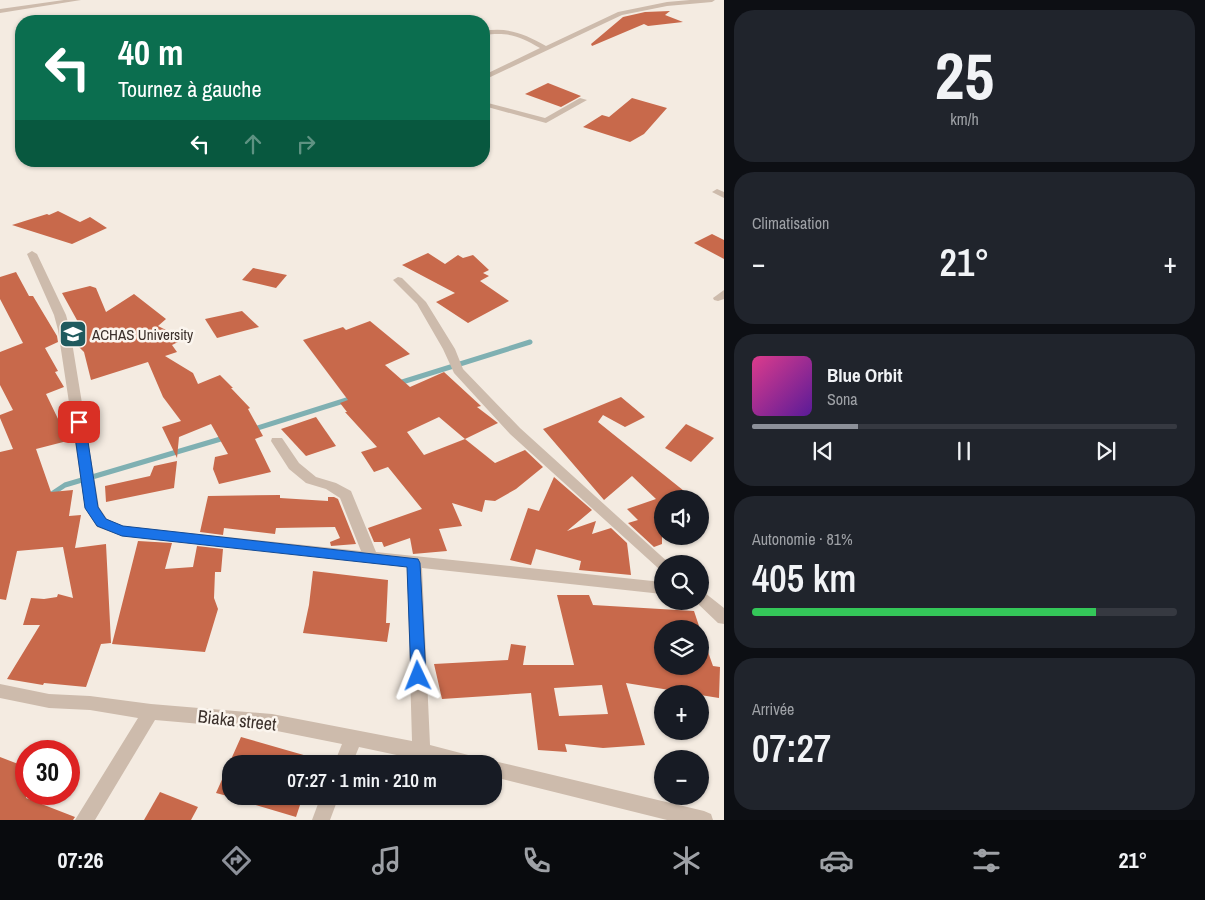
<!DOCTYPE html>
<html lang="fr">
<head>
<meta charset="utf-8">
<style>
  :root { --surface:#171b24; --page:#20242c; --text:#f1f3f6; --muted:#9ea1a6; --line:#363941; --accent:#8c9099 }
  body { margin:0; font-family:"Archivo Narrow",sans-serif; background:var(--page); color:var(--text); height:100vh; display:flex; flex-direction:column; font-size:19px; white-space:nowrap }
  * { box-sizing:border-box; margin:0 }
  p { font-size:16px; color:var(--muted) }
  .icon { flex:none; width:28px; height:28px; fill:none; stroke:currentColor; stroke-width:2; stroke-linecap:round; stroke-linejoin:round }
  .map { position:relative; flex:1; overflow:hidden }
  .side { display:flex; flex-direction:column; gap:10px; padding:10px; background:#0d0f14; width:481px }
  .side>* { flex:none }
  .guide { position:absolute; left:15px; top:15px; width:475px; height:152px; border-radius:20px; box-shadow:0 1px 4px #0004; background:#0b6e4f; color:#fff; overflow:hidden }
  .buttons { position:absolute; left:654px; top:490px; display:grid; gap:10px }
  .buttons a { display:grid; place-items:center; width:55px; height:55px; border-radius:50%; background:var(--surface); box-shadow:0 1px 4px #0004; font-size:25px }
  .speed { position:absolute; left:15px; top:740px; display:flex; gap:10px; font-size:25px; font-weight:700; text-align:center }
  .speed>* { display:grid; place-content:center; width:65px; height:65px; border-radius:50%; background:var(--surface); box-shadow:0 1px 4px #0004; line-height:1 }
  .speed .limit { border:8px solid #d22; background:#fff; color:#111 }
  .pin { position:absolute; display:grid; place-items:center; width:42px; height:42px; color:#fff; margin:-21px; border-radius:10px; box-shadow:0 2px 8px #0006 }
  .me { position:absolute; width:55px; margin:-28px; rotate:358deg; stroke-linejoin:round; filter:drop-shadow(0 0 4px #0008) }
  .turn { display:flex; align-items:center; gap:18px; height:105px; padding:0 20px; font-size:22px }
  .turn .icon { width:65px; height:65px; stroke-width:2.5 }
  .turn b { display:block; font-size:35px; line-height:42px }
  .lanes { display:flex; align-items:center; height:48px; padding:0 20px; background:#0003; justify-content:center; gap:25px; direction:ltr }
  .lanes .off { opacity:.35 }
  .big { font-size:38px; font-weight:600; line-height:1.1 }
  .side .widget { flex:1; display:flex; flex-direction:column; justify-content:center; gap:8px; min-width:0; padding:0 18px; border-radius:20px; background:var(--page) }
  .side .dial { align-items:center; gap:0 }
  .dial b { font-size:65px; line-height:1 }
  .song { display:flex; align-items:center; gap:15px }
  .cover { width:60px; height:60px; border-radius:8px; background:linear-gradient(135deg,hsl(330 70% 55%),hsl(270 70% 35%)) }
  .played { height:5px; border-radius:2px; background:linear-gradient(90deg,var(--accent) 25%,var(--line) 25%) }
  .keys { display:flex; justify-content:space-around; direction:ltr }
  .heat { display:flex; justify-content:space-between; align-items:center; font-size:28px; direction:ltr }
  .charge { height:8px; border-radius:4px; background:linear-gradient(90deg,#34c759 81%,var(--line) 0) }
  .trip { position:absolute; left:222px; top:755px; width:280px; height:50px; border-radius:20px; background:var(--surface); box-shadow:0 1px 4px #0004; font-weight:600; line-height:50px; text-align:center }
  .dock { display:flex; height:80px; justify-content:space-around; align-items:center; background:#090b0e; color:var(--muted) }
  .dock .icon { width:35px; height:35px }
  .dock .on { color:var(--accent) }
  .dock b { font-size:22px; color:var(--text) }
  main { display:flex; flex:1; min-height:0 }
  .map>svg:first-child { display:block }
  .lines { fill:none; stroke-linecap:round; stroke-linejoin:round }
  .stream { stroke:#7fb0b2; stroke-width:5 }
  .building { fill:#c8694b; fill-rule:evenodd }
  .street { fill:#cdbbac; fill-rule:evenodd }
  .route { fill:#1a73e8; stroke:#114b97 }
  .labels { text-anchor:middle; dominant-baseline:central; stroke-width:5; stroke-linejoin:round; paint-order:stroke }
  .poi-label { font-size:15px; fill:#3b302b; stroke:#fbf5ee; text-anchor:start }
  .near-street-label { font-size:18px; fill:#3b302b; stroke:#fbf5ee }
</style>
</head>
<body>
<main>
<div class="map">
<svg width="724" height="820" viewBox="0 0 724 820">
  <rect width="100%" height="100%" fill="#f4ebe1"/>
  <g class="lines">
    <g class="stream">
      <path d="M399 383 530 342"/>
      <path d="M254 429 353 398"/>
      <path d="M50 495 65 485 224 438"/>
    </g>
  </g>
  <g class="building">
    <path d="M670 11 665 15 683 22 648 26 644 24 592 46 591 44 623 17 645 12Z"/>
    <path d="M548 83 581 96 561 107 525 94Z"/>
    <path d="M632 98 667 108 644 134 630 142 583 127 602 115 609 117Z"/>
    <path d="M58 211 80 222 90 217 107 228 72 244 12 225 47 214 49 215Z"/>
    <path d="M712 234 724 240V259L694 243Z"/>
    <path d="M428 253 445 264 458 255 463 258 473 255 489 270 483 273 489 276 480 281 509 301 468 323 436 302 455 293 402 265Z"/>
    <path d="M253 268 287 275 276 288 242 280Z"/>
    <path d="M16 272 29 296H33L57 336 58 342 45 348 58 371 55 372 64 387 46 394 60 423 63 422 71 440 36 449 51 492 73 490 69 516 81 515 75 548 106 544 111 643 101 644 86 687 44 683 43 685 7 679 40 625H23L31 598 44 599 57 597 58 594 73 598 63 547 17 551 6 600 0 599V452L13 449 0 418V415L13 410 0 385V352L23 343 0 299V277Z"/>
    <path d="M90 286 96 288 106 312 134 294 166 319 158 326 174 334 180 341 172 345 177 352 165 356 193 373 198 384 220 375 233 388H231L250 408 248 409 263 436 255 439 271 472 219 484 213 469 215 457 228 454 211 424 179 437 177 458 162 427 181 421 163 397 148 362 91 380 84 352 74 342 71 325 78 322 62 293Z"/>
    <path d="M242 311 259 327 217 338 205 319Z"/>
    <path d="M370 321 410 354 385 365 410 387 444 372 481 406 477 407 498 423 465 439 495 463 525 450 543 467 516 489 495 501 485 500 482 512 452 503 462 526 439 529 447 551 413 554 410 538 384 547 382 542H374L368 528 422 509 388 467 374 472 361 452 377 447 345 412H347L340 403 348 400 303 340 343 327 346 330ZM439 417 465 439 424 455 407 432Z"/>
    <path d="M621 397 645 417 625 427 603 415 598 422 694 499H662V544L654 547 628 523 638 520 627 509 656 499 632 476 604 500 543 429Z"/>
    <path d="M316 417 336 446 306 456 281 429Z"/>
    <path d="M686 424 714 438 691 462 665 448Z"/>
    <path d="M177 461 174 488 106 502 105 486 150 476 154 466Z"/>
    <path d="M554 477 592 510 567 531 596 521 592 534 611 528 627 543 631 575 579 570 581 561 536 549 531 565 510 560 528 508 539 511Z"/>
    <path d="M280 495V498L328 501V497H334L338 499 356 544 331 546 330 542 340 538 335 527 276 528 275 534 224 528 223 535 200 532 208 496Z"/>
    <path d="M138 541 172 543 165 569 193 567 197 546 223 549 221 572H215L214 598 218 609 205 652 112 644Z"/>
    <path d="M313 571 388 580 386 623H390L387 642 303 633 309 605Z"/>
    <path d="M557 595H589L593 605 694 611 700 629H662V666H700V635H702L713 666 720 667 719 698 626 683 645 745 603 748 565 744 567 752 538 750 531 693 442 699 434 664 508 660 511 644 526 646 523 665H574ZM602 685 608 714 559 716 554 688Z"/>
    <path d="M241 737 321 760 320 764H231V797L216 793Z"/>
    <path d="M0 757 26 767V798L75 817 73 820H0Z"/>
    <path d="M160 792 198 807 191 820H144Z"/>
    <path d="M240 796H303L296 817 239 800Z"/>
  </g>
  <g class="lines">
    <g class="street">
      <path d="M64 0H81L0 13V9Z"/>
      <path d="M690 0H715L712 2 667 6 622 15 484 80V75L540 48C519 36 509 32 484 35V31C508 27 525 34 546 46L618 12 667 2Z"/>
      <path d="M580 98 587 100 546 123 484 106V102L545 118Z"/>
      <path d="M717 189 724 192V198L712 192Z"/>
      <path d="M32 251 37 254 66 315 70 330 99 507 107 519 123 526 361 551 340 498 326 489 306 483 289 469 271 441 272 438H282L299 463 316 477 336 483 351 491 376 552 662 582V594L422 568 430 745 472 756 478 758 481 764H439L359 747 352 764H334L342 744 272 730 155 720 95 820H75L138 718 90 710 49 708 0 698V684L49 694 90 696 151 704 272 714 412 741 407 567 122 536 97 527 85 508 58 330 54 315 27 254Z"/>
      <path d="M398 277 402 278 426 302 455 349 463 369 520 428 670 564H662V570L658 568 510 434 454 373 443 349 417 304 393 280Z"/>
      <path d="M724 290V299L718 301 714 300 713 298Z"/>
      <path d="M700 591 705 593 724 608V624L718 623 695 601H700Z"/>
      <path d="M494 761 704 811 711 814 713 820H667L494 777V764H487Z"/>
      <path d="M321 796H339L330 820H312Z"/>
    </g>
  </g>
  <path class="route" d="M79 418 85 422 98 507 106 519 123 526 418 559 420 563 426 676 424 681 418 682 413 681 411 676 407 567 122 536 97 526 85 508 73 422Z"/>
  <defs>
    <g id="school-square" transform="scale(1.4375)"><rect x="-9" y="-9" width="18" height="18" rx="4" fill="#1f5a5e" stroke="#fbf5ee"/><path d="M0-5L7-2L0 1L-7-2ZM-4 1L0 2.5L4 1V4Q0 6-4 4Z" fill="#fff"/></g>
  </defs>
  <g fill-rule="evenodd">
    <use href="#school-square" x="73" y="334"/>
  </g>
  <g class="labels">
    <g class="poi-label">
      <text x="92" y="334">ACHAS University</text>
    </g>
    <g class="near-street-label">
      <text transform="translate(237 720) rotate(6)">Biaka street</text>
    </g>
  </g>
</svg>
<div class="buttons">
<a><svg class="icon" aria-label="sound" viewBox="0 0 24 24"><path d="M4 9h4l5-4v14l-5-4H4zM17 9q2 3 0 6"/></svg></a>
<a><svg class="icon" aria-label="search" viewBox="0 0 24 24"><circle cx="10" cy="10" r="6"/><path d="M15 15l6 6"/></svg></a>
<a><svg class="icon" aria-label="layers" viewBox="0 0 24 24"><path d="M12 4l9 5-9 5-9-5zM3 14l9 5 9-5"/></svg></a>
<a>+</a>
<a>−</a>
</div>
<div class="speed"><div class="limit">30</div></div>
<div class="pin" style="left:79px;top:422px;background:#d93025"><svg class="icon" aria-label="arrive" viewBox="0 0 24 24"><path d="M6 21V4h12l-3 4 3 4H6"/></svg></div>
<svg class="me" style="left:418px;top:676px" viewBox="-20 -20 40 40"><path d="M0-17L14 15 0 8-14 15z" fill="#1a73e8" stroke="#fff" stroke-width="4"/></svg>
<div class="trip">07:27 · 1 min · 210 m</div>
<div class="guide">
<div class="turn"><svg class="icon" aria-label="left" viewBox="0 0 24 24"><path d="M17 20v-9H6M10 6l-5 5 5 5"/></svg><div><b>40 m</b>Tournez à gauche</div></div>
<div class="lanes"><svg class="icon" aria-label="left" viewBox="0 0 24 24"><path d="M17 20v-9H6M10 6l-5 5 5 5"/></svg><svg class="icon off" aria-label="ahead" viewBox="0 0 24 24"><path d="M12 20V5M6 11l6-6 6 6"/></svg><svg class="icon off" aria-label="right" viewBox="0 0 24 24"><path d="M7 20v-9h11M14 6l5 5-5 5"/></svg></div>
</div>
</div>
<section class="side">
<div class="widget dial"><b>25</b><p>km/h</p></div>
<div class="widget"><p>Climatisation</p>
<div class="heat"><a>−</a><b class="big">21°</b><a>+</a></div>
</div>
<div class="widget">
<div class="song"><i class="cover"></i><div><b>Blue Orbit</b><p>Sona</p></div></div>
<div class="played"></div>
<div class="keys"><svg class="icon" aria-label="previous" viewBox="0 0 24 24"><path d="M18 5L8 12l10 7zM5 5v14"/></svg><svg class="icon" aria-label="pause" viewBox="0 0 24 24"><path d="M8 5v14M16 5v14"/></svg><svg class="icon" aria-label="next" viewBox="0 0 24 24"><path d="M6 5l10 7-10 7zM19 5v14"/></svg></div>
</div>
<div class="widget"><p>Autonomie · 81%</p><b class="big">405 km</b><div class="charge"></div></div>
<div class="widget"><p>Arrivée</p><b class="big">07:27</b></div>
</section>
</main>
<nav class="dock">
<b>07:26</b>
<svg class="icon on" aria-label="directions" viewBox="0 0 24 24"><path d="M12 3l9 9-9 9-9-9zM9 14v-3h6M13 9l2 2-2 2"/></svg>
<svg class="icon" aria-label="music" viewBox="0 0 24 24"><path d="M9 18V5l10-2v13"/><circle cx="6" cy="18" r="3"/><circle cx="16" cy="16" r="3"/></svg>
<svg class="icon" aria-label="phone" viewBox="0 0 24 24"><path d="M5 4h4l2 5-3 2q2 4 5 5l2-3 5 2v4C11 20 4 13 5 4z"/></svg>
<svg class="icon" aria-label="climate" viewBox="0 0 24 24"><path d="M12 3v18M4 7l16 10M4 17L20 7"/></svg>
<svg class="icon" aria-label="car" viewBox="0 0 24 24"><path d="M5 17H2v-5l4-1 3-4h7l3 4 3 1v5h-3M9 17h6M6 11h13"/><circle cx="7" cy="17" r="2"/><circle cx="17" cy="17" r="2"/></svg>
<svg class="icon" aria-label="filters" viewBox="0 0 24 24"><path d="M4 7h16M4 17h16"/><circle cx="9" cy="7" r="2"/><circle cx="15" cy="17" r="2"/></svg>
<b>21°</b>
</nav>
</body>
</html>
